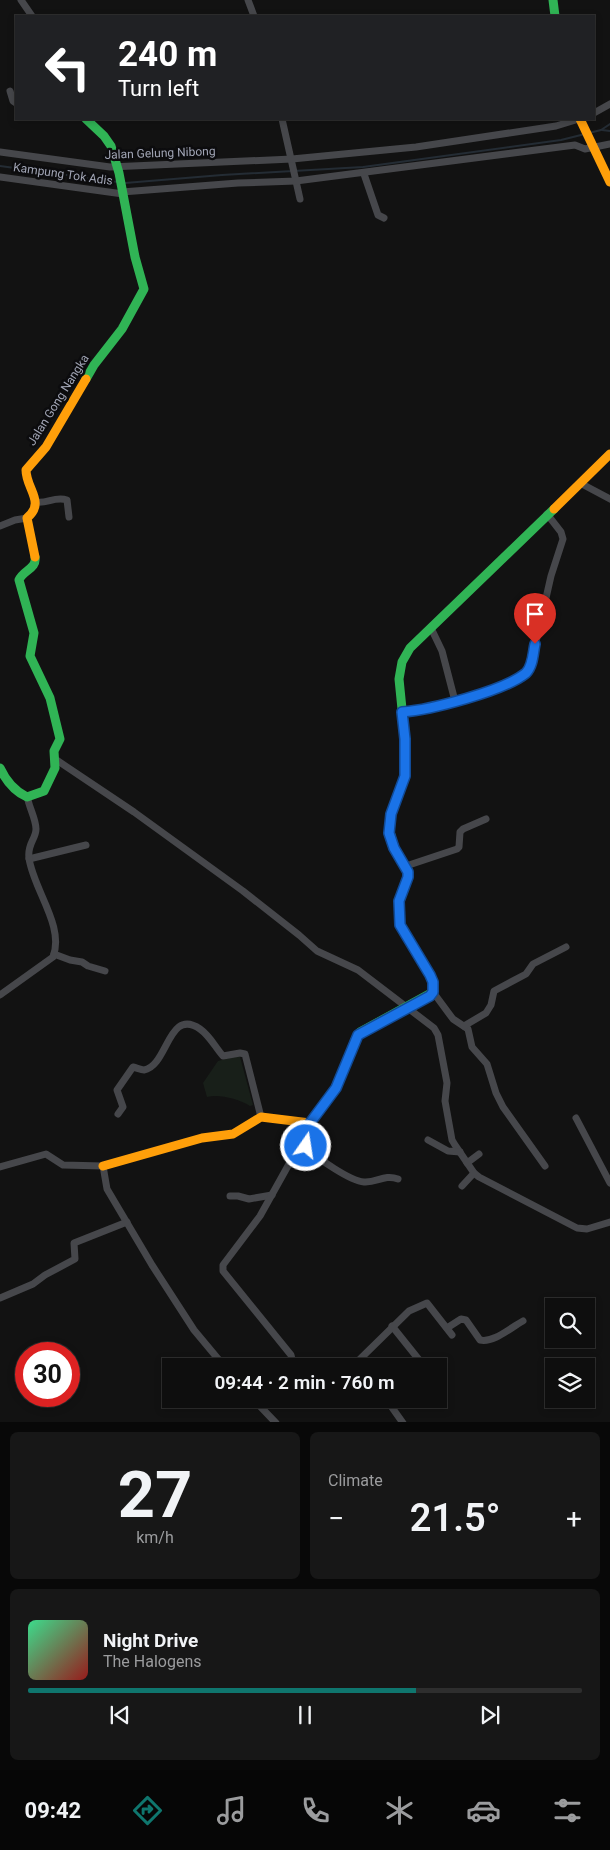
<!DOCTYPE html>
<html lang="en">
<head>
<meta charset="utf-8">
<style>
  :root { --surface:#0e0e0e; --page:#171717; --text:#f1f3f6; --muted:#9b9c9e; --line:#2e2e2e; --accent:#0f766e }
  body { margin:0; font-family:Roboto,sans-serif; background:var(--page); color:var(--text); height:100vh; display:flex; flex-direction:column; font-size:19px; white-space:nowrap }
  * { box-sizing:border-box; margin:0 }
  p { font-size:16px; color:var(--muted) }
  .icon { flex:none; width:28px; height:28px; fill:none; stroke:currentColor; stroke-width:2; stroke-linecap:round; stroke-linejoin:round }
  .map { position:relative; height:1422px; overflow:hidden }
  .drawer { display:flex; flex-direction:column; gap:10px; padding:10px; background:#080808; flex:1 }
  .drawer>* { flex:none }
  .top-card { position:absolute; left:15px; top:15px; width:580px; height:105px; border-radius:0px; box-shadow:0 2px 8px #0003,0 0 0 1px var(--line); background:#202124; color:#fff; overflow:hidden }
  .tools { position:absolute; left:545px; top:1298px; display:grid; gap:10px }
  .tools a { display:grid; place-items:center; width:50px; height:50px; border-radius:0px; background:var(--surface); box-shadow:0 2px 8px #0003,0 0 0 1px var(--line); font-size:25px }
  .speed { position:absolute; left:15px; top:1342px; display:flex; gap:10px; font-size:25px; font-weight:700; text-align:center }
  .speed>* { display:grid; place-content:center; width:65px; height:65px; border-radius:50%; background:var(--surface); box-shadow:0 2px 8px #0003,0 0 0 1px var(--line); line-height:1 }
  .speed .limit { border:8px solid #d22; background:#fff; color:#111 }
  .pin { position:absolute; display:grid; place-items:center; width:42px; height:42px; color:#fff; margin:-51px -21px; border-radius:50% 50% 50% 0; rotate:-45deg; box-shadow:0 0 5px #0007 }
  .pin .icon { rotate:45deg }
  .me { position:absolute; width:55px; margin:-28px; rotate:13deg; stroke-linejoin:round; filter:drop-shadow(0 0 4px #0008) }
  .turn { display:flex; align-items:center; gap:18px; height:105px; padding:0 20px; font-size:22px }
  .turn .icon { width:65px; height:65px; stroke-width:2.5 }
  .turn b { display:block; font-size:35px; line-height:42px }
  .big { font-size:38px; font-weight:600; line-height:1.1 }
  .drawer .card { flex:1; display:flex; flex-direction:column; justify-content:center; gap:8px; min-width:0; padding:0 18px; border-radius:8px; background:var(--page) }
  .drawer .dial { align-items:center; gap:0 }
  .dial b { font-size:65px; line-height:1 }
  .song { display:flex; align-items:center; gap:15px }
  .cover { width:60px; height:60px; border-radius:8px; background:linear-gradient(135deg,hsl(150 70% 55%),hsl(0 70% 35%)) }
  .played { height:5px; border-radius:2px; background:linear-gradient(90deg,var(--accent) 70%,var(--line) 70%) }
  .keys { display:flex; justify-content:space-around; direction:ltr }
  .heat { display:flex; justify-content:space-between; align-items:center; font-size:28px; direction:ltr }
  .drawer .tiles { flex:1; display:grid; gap:10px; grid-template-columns:1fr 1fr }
  .card:last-child { grid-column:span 2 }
  .trip { position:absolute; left:162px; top:1358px; width:285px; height:50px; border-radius:0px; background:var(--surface); box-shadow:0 2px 8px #0003,0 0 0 1px var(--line); font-weight:600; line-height:50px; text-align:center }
  .tabs { display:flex; height:80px; justify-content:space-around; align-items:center; background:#060606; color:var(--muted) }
  .tabs .icon { width:35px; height:35px }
  .tabs .selected { color:var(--accent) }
  .tabs b { font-size:22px; color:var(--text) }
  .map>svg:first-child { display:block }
  .green { fill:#181f19 }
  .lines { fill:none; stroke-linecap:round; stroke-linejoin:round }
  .stream { stroke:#242c34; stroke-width:2 }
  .street { stroke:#46474b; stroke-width:7 }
  .fast { stroke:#30b455; stroke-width:9 }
  .slow { stroke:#ff9f0a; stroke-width:9 }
  .route-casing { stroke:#114b97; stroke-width:12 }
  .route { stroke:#1a73e8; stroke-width:9 }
  .labels { text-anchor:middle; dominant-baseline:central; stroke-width:5; stroke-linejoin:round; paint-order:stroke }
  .street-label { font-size:12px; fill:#a1a5b5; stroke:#0c0c0e }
</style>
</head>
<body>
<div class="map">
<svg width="610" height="1423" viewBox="0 0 610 1423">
  <rect width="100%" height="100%" fill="#121212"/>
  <path class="green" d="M237 1056 240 1057 253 1105 250 1106C238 1099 220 1094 207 1097L203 1083 218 1061Z"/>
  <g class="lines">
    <g class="stream">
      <path d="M602 130 610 131"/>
      <path d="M589 133 601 130 610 124"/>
      <path d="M0 166 118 182"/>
      <path d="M125 183 222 175 363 167 561 140 585 134"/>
    </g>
    <g class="street">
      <path d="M21 0 32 16"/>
      <path d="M248 0 254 16"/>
      <path d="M10 91 13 101 16 103"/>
      <path d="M594 113 610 104"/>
      <path d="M282 119 300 199"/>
      <path d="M0 152 110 167 292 159 416 147 556 126 579 119"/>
      <path d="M364 174 378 215 384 218"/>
      <path d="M0 177 123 194"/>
      <path d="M122 192 238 183 296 181 575 145 585 149 610 144"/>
      <path d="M580 483 610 499"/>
      <path d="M36 502C47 504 55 496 67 500L69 517"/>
      <path d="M0 526 15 520 27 518"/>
      <path d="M431 628 442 651 455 701"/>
      <path d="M402 712C433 710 515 690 531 664L551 576 563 539 561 532 547 514"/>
      <path d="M55 759 134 812 243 891 299 935 317 951 358 970 434 1028 438 1035 447 1083 445 1101 452 1140 455 1145 474 1173 479 1177 577 1228 587 1229 610 1222"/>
      <path d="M29 859 86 845"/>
      <path d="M406 866 457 849 459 847 460 832 463 829 486 819"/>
      <path d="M54 954 70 960 82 962 88 966 105 971"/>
      <path d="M433 992 453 1019 468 1029 472 1047 487 1064 496 1093 503 1107 545 1166"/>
      <path d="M0 995 53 957C65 926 33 889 29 858 27 844 36 839 36 829 36 820 30 809 28 800"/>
      <path d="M464 1026 486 1013 491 1005 494 991 526 974 533 964 566 947"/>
      <path d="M118 1114 123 1107 117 1090 133 1067C137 1068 141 1070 144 1070 168 1066 168 1007 200 1029 210 1036 215 1047 223 1056L240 1053 245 1054 261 1117"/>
      <path d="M576 1118 610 1183"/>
      <path d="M310 1123 306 1146 307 1148C317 1158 350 1181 364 1182 377 1183 384 1174 398 1179"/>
      <path d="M428 1140 448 1151 460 1152"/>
      <path d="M467 1163 479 1154"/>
      <path d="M0 1167 46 1154 63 1165 103 1166 107 1189 152 1265 194 1330 224 1366"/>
      <path d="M462 1186 474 1173"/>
      <path d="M230 1196H238L249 1199 272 1195"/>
      <path d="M0 1298 33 1284 45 1275 75 1259 74 1243 127 1222"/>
      <path d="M392 1326 424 1366"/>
      <path d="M447 1328 461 1319 466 1320 480 1340C494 1343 510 1328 523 1321"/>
      <path d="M209 1366 218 1360"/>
      <path d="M283 1366 292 1359 291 1355 223 1271V1265L260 1216 289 1164 306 1146"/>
      <path d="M362 1366 358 1361 409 1311 427 1303 452 1335"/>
      <path d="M253 1399 276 1423"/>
      <path d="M386 1399 403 1423"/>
    </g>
    <g class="fast">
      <path d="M553 0 555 16"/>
      <path d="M86 379 94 365 122 329 144 289 135 257 119 173 111 146 104 136 86 119"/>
      <path d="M0 768C6 781 14 791 27 797L44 791 55 768 54 751 60 739 50 698 30 656 34 633 19 580C23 570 37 569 35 557"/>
      <path d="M345 1065 355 1040 360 1032 433 992V982L430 975 400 925 399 901 408 877V872L394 848 389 827 391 814 405 776V739L399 679 402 662 410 648 554 509"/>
    </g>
    <g class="slow">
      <path d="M580 119 610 182"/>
      <path d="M554 509 610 454"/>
      <path d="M35 557 27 518C46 502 26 489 26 470L46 447 86 379"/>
      <path d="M103 1166 202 1138 233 1134 261 1117 310 1123 336 1089 345 1065"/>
    </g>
  </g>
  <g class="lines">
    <g class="route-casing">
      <path id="route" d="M306 1146 310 1123 336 1088 358 1035 430 996 433 992V982L430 975 400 925 399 901 408 877V872L394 848 389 833 391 814 405 776V739L402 712C430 710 504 691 526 673 533 666 533 653 535 644"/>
    </g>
    <use href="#route" class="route"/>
  </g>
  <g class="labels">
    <g class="street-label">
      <text transform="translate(160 153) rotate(-2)">Jalan Gelung Nibong</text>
      <text transform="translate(63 174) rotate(8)">Kampung Tok Adis</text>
      <text transform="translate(58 400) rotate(-58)">Jalan Gong Nangka</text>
    </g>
  </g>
</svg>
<div class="tools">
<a><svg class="icon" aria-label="search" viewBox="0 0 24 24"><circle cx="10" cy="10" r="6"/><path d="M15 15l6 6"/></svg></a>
<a><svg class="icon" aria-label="layers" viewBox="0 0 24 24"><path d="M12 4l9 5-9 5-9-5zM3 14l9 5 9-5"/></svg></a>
</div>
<div class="speed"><div class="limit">30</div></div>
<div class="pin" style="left:535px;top:644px;background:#d93025"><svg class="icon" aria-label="arrive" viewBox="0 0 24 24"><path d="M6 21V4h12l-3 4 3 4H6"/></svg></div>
<svg class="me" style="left:306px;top:1146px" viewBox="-20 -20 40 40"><circle r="17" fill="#1a73e8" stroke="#fff" stroke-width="3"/><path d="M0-11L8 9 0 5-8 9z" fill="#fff"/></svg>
<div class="trip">09:44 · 2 min · 760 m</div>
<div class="top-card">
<div class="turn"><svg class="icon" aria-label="left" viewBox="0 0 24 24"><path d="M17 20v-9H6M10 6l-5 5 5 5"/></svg><div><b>240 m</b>Turn left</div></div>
</div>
</div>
<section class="drawer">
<div class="tiles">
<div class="card dial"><b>27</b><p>km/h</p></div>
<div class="card"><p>Climate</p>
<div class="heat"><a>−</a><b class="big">21.5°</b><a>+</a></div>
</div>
<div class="card">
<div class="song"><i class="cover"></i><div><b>Night Drive</b><p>The Halogens</p></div></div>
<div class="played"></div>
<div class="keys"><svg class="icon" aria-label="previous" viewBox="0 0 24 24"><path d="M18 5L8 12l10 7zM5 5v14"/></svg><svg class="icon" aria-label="pause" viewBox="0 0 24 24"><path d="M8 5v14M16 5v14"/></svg><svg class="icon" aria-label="next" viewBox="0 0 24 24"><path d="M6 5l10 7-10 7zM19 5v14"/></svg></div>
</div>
</div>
</section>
<nav class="tabs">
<b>09:42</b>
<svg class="icon selected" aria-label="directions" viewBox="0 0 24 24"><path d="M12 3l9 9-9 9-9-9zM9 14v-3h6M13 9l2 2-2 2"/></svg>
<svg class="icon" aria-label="music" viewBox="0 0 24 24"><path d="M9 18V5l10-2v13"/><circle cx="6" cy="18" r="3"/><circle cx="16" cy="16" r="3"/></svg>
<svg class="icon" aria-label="phone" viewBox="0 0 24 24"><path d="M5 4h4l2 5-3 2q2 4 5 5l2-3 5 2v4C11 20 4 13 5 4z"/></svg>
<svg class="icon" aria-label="climate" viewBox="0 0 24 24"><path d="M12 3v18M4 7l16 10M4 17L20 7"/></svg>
<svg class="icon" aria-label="car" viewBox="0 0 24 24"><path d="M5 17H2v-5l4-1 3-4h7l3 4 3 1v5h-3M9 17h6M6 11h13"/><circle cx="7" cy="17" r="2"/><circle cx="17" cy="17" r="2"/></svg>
<svg class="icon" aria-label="filters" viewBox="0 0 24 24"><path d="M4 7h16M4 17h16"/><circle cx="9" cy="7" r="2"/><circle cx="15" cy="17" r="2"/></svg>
</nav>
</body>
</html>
